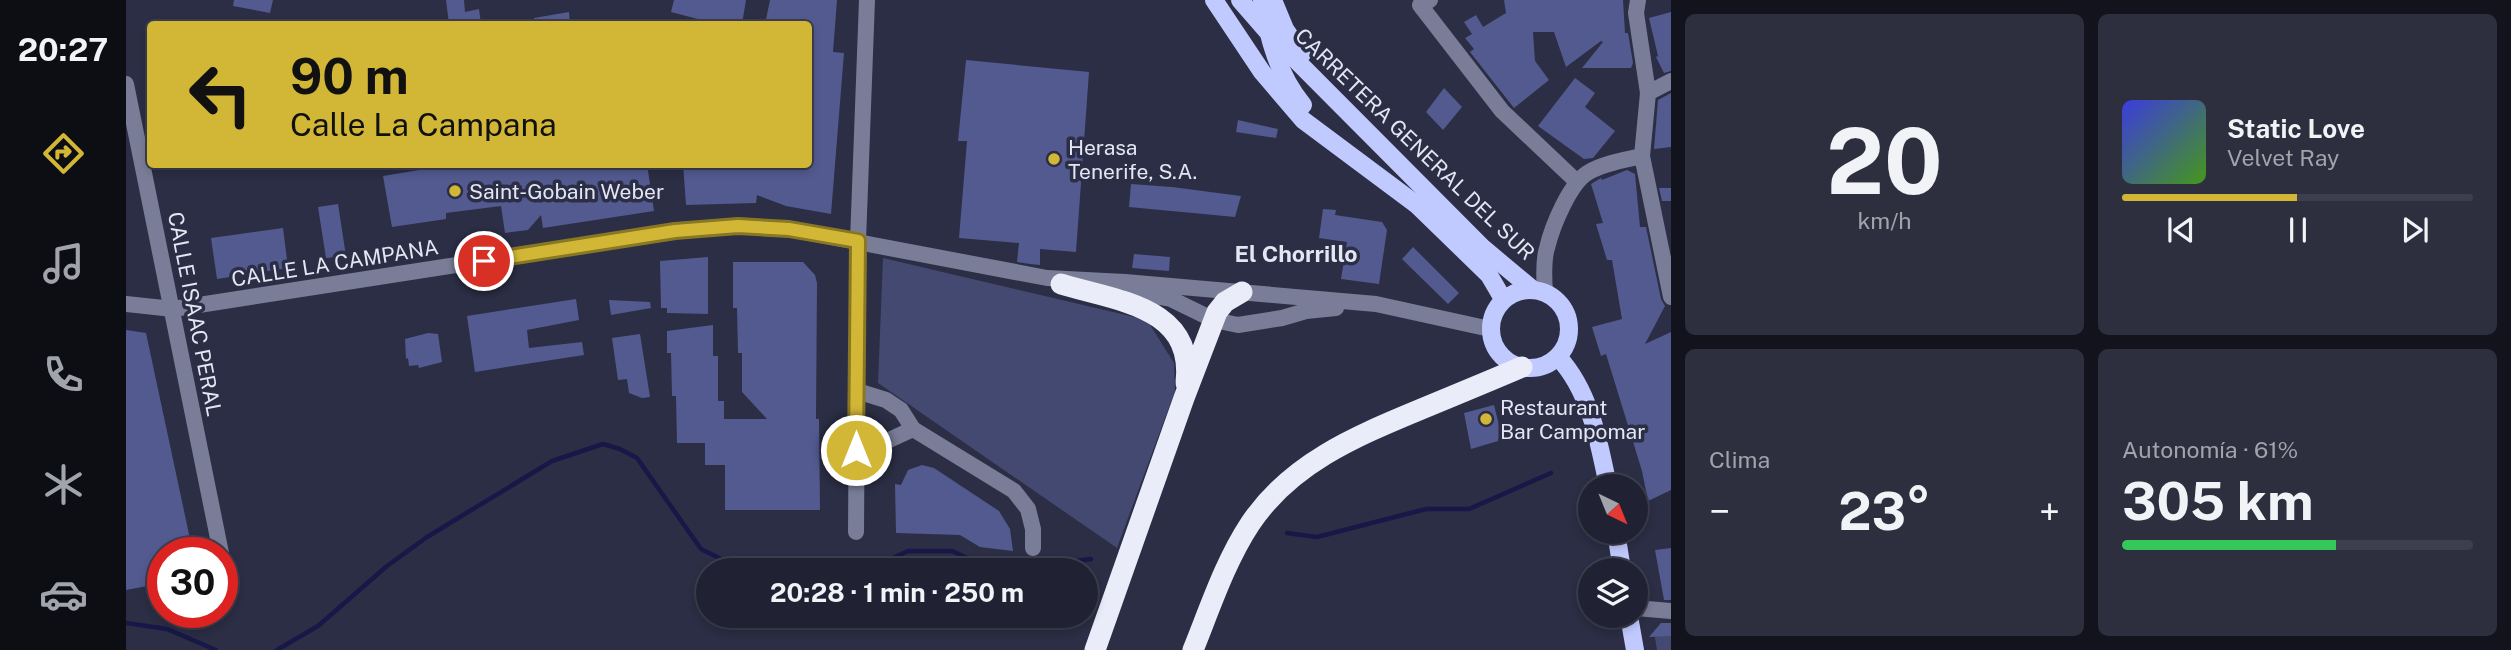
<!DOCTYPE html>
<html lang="es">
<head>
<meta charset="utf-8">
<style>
  :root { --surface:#202233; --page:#2d2f3f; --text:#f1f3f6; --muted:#a2a4ac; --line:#3d3f4e; --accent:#d2b736 }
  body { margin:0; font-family:"Public Sans",sans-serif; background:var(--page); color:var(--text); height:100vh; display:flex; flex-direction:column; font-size:26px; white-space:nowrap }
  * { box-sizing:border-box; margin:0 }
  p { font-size:23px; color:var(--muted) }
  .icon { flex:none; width:38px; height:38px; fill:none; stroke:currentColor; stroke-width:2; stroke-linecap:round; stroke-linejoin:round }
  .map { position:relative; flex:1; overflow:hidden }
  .drawer { display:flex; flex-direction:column; gap:14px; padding:14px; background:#12131c; width:840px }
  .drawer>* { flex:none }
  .hud { position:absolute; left:21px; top:21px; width:665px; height:147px; border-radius:7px; box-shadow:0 4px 10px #0003,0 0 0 2px var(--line); background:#d2b736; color:#111; overflow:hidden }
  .needle { width:46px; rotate:137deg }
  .tools { position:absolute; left:1452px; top:474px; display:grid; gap:14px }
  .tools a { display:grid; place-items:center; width:70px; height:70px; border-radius:50%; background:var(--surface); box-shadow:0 4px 10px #0003,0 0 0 2px var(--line); font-size:35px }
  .speed { position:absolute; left:21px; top:537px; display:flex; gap:14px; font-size:35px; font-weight:700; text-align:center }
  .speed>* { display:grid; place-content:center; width:91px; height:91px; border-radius:50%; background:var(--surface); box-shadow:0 4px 10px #0003,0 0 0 2px var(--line); line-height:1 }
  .speed .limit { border:10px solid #d22; background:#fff; color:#111 }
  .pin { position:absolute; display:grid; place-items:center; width:60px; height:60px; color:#fff; margin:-30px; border:4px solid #fff; border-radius:50%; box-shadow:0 2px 7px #0007 }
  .me { position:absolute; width:77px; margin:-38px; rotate:0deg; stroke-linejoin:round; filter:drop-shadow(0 0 5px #0008) }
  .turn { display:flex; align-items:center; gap:24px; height:147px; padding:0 28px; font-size:32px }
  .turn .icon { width:91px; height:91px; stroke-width:2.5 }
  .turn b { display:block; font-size:49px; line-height:60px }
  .big { font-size:52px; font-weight:700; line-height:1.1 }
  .drawer .tile { flex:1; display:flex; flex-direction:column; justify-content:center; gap:10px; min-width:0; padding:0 24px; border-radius:10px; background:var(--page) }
  .drawer .dial { align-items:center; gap:0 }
  .dial b { font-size:91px; line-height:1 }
  .song { display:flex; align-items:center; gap:21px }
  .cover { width:84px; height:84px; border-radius:10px; background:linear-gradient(135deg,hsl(240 70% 55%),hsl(100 70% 35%)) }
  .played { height:7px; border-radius:4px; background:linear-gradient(90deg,var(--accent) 50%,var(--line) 50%) }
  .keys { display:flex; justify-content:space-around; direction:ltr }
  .heat { display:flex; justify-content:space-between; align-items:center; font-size:38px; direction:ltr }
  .charge { height:10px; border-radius:5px; background:linear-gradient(90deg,#34c759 61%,var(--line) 0) }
  .drawer .tiles { flex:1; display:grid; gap:14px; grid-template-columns:repeat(2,1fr) }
  .trip { position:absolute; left:570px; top:558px; width:402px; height:70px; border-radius:35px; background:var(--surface); box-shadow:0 4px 10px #0003,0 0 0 2px var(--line); font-weight:700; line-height:70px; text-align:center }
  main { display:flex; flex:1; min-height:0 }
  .menu { display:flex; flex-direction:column; width:126px; justify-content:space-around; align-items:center; background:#0d0e14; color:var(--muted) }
  .menu .icon { width:49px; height:49px }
  .menu .active { color:var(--accent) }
  .menu b { font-size:32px; color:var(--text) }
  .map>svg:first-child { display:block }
  .green { fill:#444971 }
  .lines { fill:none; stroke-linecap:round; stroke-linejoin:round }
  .stream { stroke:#171847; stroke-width:4.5 }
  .building { fill:#535a90 }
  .minor { stroke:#797d97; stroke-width:16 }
  .major { stroke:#c1caff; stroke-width:18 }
  .highway { stroke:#eaecf9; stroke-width:21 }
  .route-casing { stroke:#887723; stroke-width:18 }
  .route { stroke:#d2b736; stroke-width:12 }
  .poi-dot { fill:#d2b736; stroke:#2b2e44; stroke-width:2.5 }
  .labels { text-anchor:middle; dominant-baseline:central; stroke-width:7; stroke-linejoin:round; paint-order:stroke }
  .street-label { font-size:21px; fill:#e3e6f3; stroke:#2b2e44 }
  .poi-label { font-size:21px; fill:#e3e6f3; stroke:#2b2e44; text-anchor:start }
  .neighbourhood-label { font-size:23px; font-weight:bold; fill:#e3e6f3; stroke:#2b2e44 }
</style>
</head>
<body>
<main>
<nav class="menu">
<b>20:27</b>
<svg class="icon active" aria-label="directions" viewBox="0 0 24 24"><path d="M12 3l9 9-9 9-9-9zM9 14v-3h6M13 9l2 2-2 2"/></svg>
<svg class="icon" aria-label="music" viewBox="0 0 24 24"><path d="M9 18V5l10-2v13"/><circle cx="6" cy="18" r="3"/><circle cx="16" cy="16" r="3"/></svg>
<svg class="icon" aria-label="phone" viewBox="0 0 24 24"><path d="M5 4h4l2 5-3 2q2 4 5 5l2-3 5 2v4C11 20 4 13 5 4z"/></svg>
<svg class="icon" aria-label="climate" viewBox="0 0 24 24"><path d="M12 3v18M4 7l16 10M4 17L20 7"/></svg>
<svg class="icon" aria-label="car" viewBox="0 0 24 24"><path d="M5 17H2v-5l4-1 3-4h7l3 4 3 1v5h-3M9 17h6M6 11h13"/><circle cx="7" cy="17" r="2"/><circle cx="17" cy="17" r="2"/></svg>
</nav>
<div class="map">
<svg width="1545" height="650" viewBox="0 0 1545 650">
  <rect width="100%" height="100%" fill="#2b2e44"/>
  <g class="green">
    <path d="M757 258 1021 320 1048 363 1049 391 991 548 752 383Z"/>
    <path d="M1535 623H1545V650H1531L1528 632Z"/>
  </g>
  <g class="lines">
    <g class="stream">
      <path d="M1161 533 1191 537 1300 509H1343L1425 473"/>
      <path d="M741 570 782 551H826L856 565 885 569 965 559"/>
      <path d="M0 623 41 629 90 650"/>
      <path d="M151 650 192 626 261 566 301 537 426 461 477 444 494 449 511 458 575 549 617 570"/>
    </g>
  </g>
  <g class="building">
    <path d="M108 0H147L144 13 107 6Z"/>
    <path d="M320 0H338L339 12 353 9 355 24H323Z"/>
    <path d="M548 0H620L616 24H591L545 12Z"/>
    <path d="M644 0H711L707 52 718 53 705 214 660 206 631 195 630 203 560 205 557 164H682V24H639Z"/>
    <path d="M1378 0H1497L1499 33H1502L1507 63 1505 68H1456L1477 42 1475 41 1440 67 1428 32H1407L1409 61 1423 80 1388 108 1344 52 1348 49 1339 38 1346 34 1338 22 1350 15 1357 27 1380 13Z"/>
    <path d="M443 12 444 24H408V18Z"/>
    <path d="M1545 12V71L1538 73 1530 57 1532 56 1523 18Z"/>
    <path d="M840 60 963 72 950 252 914 249V265L904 264 891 262 893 243 833 238 841 141H832Z"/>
    <path d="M1449 78 1469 93 1459 107 1489 131 1467 158 1458 159 1412 126Z"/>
    <path d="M1318 88 1336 107 1317 130 1300 112Z"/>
    <path d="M1545 93V147L1528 149 1532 100Z"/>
    <path d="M1112 120 1152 129 1150 138 1110 132Z"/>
    <path d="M304 164H521L528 211 417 228 415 215 402 230 379 233 375 206 320 213V219L266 227 257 176 305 168Z"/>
    <path d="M1501 170 1509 174 1514 227H1520L1535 299 1539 306 1519 344 1545 332V490L1522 501 1516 471 1480 354 1475 356 1466 327 1496 319 1486 260H1481L1470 224 1477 223 1465 184 1475 178 1476 180Z"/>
    <path d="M1005 184 1046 187 1115 196 1109 217 1003 207Z"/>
    <path d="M1533 188H1545V201H1536Z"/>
    <path d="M212 204 220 256 200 258 192 207Z"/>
    <path d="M1197 209 1210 210 1209 215 1256 222 1261 230 1253 284 1215 279 1221 242 1193 238Z"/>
    <path d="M157 228 162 268 91 279 85 238Z"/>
    <path d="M1287 247 1333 293 1322 304 1276 259Z"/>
    <path d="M1008 254 1044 257 1043 271 1006 268Z"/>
    <path d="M582 257V314L541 313V308H535L534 261Z"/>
    <path d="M607 262H677L689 275 691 283 690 419H693L694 510H599V465H579V443H551L550 396H546L545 353H541V331L587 325V356H592V401H598V419H641L616 392V353H612L611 308H607Z"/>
    <path d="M450 299 453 320 401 330 403 348 456 342 458 355 349 372 341 316Z"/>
    <path d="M483 300 524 302 525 308 485 315Z"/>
    <path d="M0 330 20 333 67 553H37V583L0 590Z"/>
    <path d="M302 333 312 334 316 362 293 368 292 365 283 366 282 358 280 359 279 339Z"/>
    <path d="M514 334 524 397 516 398 503 393 501 379 492 380 486 338Z"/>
    <path d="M1368 405 1376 437 1372 439V441L1345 449 1338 413Z"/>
    <path d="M796 465 808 468 873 511 884 529 887 551 854 547 834 535 770 533 769 484 775 485 782 470Z"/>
    <path d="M1545 548V600H1538L1529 550Z"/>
    <path d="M1535 623H1545V636L1523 637Z"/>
  </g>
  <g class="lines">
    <g class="minor">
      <path d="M1304 0 1294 5 1376 111 1450 181"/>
      <path d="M1512 0 1510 13 1522 93 1516 156 1545 297"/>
      <path d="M0 84 95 553"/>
      <path d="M1522 93 1545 81"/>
      <path d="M1006 292 1045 299 1088 320 1112 325 1156 318 1180 311 1210 308"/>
      <path d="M1419 292C1418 278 1417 261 1421 248 1426 227 1444 182 1463 172 1478 163 1499 160 1516 156"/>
      <path d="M0 304 47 309 549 231 612 226 663 229 921 278 999 282 1250 304 1364 329"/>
      <path d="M731 391 760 400 775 410 787 429 888 491 902 509 907 529V548"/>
      <path d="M730 450 761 441 787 429"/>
      <path d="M730 532 732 241 741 0"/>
      <path d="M96 560 102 591"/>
      <path d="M1510 608 1545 611"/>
    </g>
    <g class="major">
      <path d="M1088 0 1136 72 1177 120 1291 205 1363 275 1377 299"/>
      <path d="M1114 0 1141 31 1357 248 1406 289"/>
      <path d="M1136 0C1142 37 1152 75 1177 105"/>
      <path d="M1147 0 1159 29 1176 54"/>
      <circle cx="1404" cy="329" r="39"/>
      <path d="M1432 357C1464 391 1473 442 1482 486"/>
      <path d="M1490 532 1496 570"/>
      <path d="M1503 616 1509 650"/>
    </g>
    <g class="highway">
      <path d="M935 284C990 301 1069 306 1060 383"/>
      <path d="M969 650 1058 398 1091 312 1099 302 1116 292"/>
      <path d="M1067 650C1084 608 1099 562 1124 524 1164 464 1228 437 1293 410 1327 396 1361 382 1396 367"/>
    </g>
  </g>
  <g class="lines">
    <g class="route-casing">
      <path id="route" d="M358 261 549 231 612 226 663 229 732 241 730 450"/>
    </g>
    <use href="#route" class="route"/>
  </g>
  <g class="poi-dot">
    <circle cx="928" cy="159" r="7"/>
    <circle cx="329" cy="191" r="7"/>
    <circle cx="1360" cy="419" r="7"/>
  </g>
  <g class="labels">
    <g class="street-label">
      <text transform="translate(1289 144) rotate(44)">CARRETERA GENERAL DEL SUR</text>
      <text transform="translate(209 263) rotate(-9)">CALLE LA CAMPANA</text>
      <text transform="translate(69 314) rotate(79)">CALLE ISAAC PERAL</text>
    </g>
    <g class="poi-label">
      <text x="942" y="147">Herasa<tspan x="942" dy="24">Tenerife, S.A.</tspan></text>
      <text x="343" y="191">Saint-Gobain Weber</text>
      <text x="1374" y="407">Restaurant<tspan x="1374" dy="24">Bar Campomar</tspan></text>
    </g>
    <g class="neighbourhood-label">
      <text x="1170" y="253">El Chorrillo</text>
    </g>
  </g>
</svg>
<div class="tools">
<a><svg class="needle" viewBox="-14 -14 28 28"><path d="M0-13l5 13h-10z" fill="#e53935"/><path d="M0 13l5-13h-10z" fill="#a2a4ac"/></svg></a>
<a><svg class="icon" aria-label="layers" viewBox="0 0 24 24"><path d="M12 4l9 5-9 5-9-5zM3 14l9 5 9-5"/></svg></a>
</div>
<div class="speed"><div class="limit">30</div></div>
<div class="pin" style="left:358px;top:261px;background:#d93025"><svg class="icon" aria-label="arrive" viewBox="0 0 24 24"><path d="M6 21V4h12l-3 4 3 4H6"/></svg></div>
<svg class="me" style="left:730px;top:450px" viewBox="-20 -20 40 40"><circle r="17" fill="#d2b736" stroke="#fff" stroke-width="3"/><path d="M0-11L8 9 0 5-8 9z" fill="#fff"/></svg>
<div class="trip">20:28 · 1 min · 250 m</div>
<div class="hud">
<div class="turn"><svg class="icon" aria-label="left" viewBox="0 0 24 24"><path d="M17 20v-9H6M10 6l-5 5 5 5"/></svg><div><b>90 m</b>Calle La Campana</div></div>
</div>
</div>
<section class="drawer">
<div class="tiles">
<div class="tile dial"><b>20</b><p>km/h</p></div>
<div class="tile">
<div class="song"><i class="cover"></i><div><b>Static Love</b><p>Velvet Ray</p></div></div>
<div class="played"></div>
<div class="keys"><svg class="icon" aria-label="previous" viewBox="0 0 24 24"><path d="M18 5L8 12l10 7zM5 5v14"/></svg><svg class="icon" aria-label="pause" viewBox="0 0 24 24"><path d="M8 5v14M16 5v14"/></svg><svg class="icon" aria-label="next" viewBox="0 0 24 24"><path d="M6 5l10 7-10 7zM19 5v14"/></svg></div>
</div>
<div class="tile"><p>Clima</p>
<div class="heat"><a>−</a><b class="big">23°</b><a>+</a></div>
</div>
<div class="tile"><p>Autonomía · 61%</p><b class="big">305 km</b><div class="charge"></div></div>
</div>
</section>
</main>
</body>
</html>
